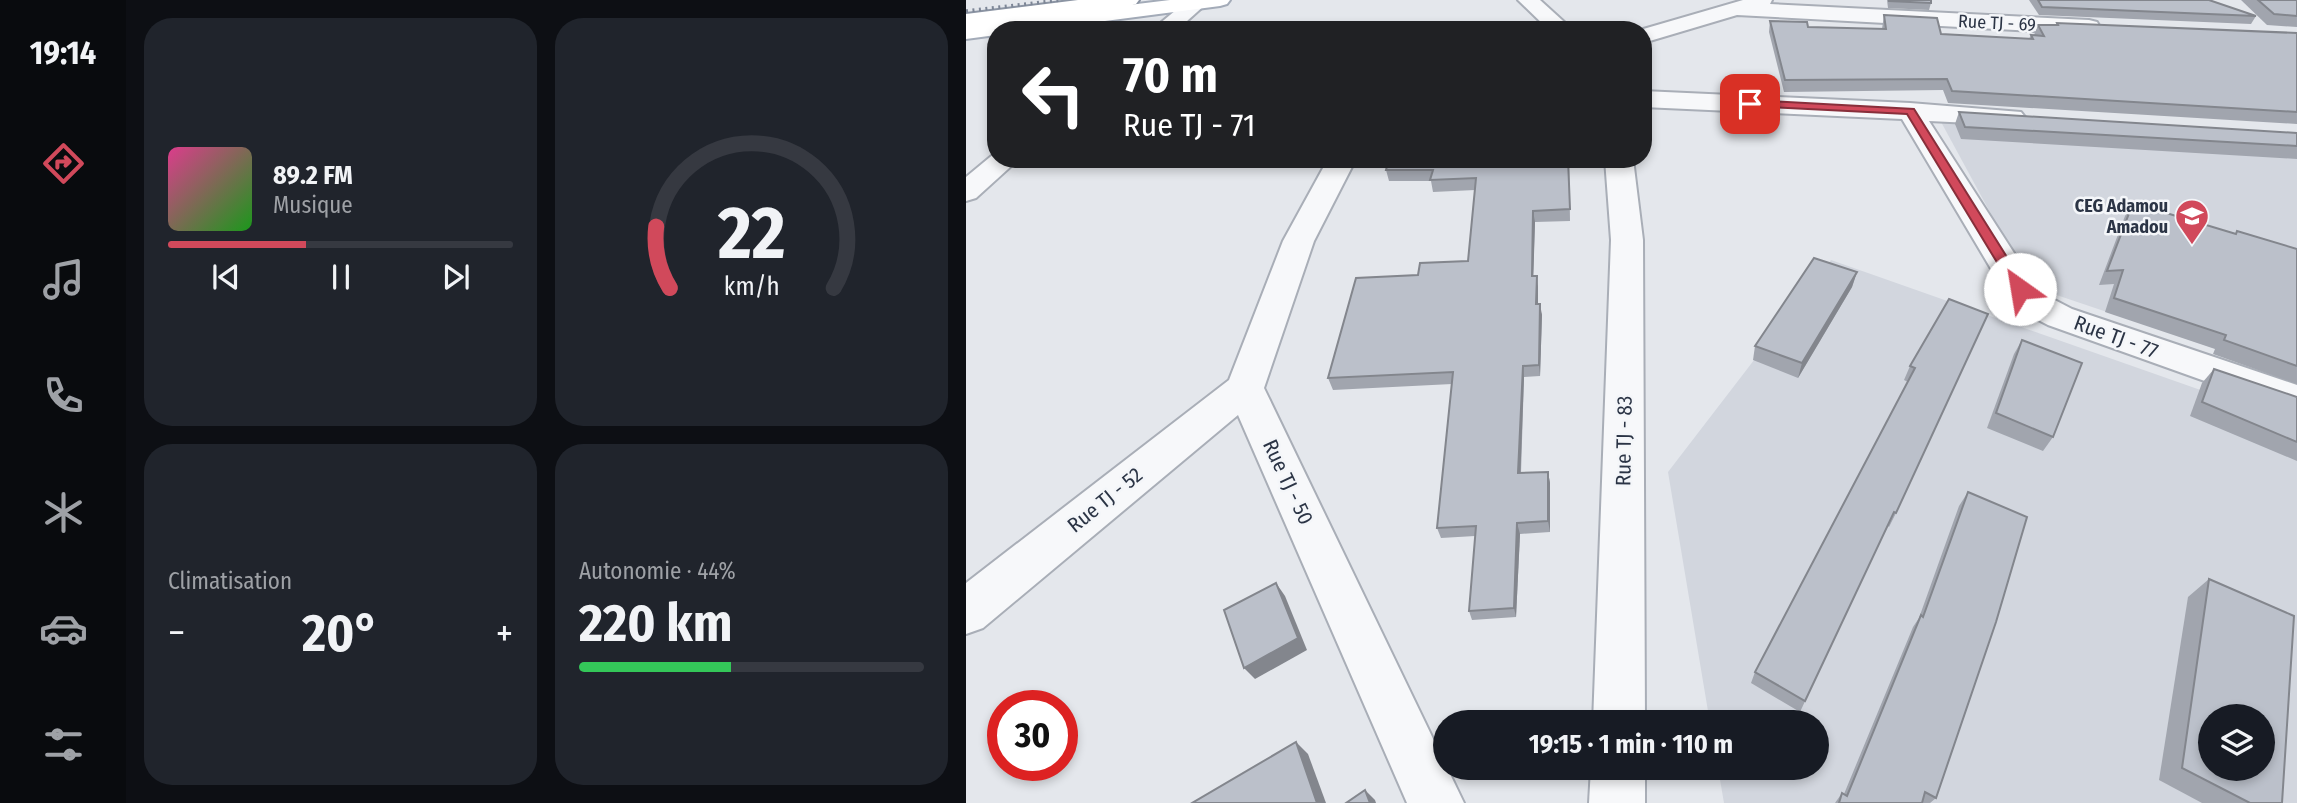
<!DOCTYPE html>
<html lang="fr">
<head>
<meta charset="utf-8">
<style>
  :root { --surface:#171b24; --page:#20242c; --text:#f1f3f6; --muted:#9ea1a6; --line:#363941; --accent:#d1495b }
  body { margin:0; font-family:"Fira Sans Condensed",sans-serif; background:var(--page); color:var(--text); height:100vh; display:flex; flex-direction:column; font-size:26px; white-space:nowrap }
  * { box-sizing:border-box; margin:0 }
  p { font-size:23px; color:var(--muted) }
  .icon { flex:none; width:38px; height:38px; fill:none; stroke:currentColor; stroke-width:2; stroke-linecap:round; stroke-linejoin:round }
  .map { position:relative; flex:1; overflow:hidden }
  .details { display:flex; flex-direction:column; gap:18px; padding:18px; background:#0d0f14; width:840px }
  .details>* { flex:none }
  .guide { position:absolute; left:21px; top:21px; width:665px; height:147px; border-radius:28px; box-shadow:0 4px 10px #0003; background:#202124; color:#fff; overflow:hidden }
  .fabs { position:absolute; left:1232px; top:704px; display:grid; gap:14px }
  .fabs a { display:grid; place-items:center; width:77px; height:77px; border-radius:50%; background:var(--surface); box-shadow:0 4px 10px #0003; font-size:35px }
  .speed { position:absolute; left:21px; top:690px; display:flex; gap:14px; font-size:35px; font-weight:700; text-align:center }
  .speed>* { display:grid; place-content:center; width:91px; height:91px; border-radius:50%; background:var(--surface); box-shadow:0 4px 10px #0003; line-height:1 }
  .speed .limit { border:10px solid #d22; background:#fff; color:#111 }
  .pin { position:absolute; display:grid; place-items:center; width:60px; height:60px; color:#fff; margin:-30px; border-radius:14px; box-shadow:0 4px 10px #0006 }
  .me { position:absolute; width:77px; margin:-38px; rotate:328deg; stroke-linejoin:round; filter:drop-shadow(0 0 5px #0008) }
  .turn { display:flex; align-items:center; gap:24px; height:147px; padding:0 21px; font-size:32px }
  .turn .icon { width:91px; height:91px; stroke-width:2.5 }
  .turn b { display:block; font-size:49px; line-height:60px }
  .big { font-size:52px; font-weight:700; line-height:1.1 }
  .details .card { flex:1; display:flex; flex-direction:column; justify-content:center; gap:10px; min-width:0; padding:0 24px; border-radius:28px; background:var(--page) }
  .details .dial { align-items:center; gap:0 }
  .dial svg { height:182px; overflow:visible; fill:none; stroke:var(--line); stroke-width:7; stroke-linecap:round; text-anchor:middle }
  .dial text { fill:var(--text); stroke:none }
  .song { display:flex; align-items:center; gap:21px }
  .cover { width:84px; height:84px; border-radius:10px; background:linear-gradient(135deg,hsl(330 70% 55%),hsl(120 70% 35%)) }
  .played { height:7px; border-radius:4px; background:linear-gradient(90deg,var(--accent) 40%,var(--line) 40%) }
  .keys { display:flex; justify-content:space-around; direction:ltr }
  .heat { display:flex; justify-content:space-between; align-items:center; font-size:38px; direction:ltr }
  .charge { height:10px; border-radius:5px; background:linear-gradient(90deg,#34c759 44%,var(--line) 0) }
  .details .tiles { flex:1; display:grid; gap:18px; grid-template-columns:repeat(2,1fr) }
  .trip { position:absolute; left:467px; top:710px; width:396px; height:70px; border-radius:35px; background:var(--surface); box-shadow:0 4px 10px #0003; font-weight:700; line-height:70px; text-align:center }
  main { display:flex; flex:1; min-height:0 }
  .tabs { display:flex; flex-direction:column; width:126px; justify-content:space-around; align-items:center; background:#090b0e; color:var(--muted) }
  .tabs .icon { width:49px; height:49px }
  .tabs .selected { color:var(--accent) }
  .tabs b { font-size:32px; color:var(--text) }
  .map>svg:first-child { display:block }
  .built { fill:#d2d6de; fill-rule:evenodd }
  .lines { fill:none; stroke-linecap:round; stroke-linejoin:round }
  .minor-casing { stroke:#a9aeb7; stroke-width:4 }
  .major-casing { stroke:#a3abb8; stroke-width:4 }
  .highway-casing { stroke:#8b94a3; stroke-width:4 }
  .minor { fill:#f7f8fa; fill-rule:evenodd }
  .major { fill:#fff; fill-rule:evenodd }
  .highway { fill:#fff; fill-rule:evenodd }
  .rail { stroke:#7d8696; stroke-width:3.5; stroke-dasharray:2 4.5; stroke-linecap:butt }
  .wall { fill:#a1a5ae }
  .shaded-wall { fill:#83868d }
  .building { fill:#bbc0ca; stroke:#83868d; stroke-width:2; fill-rule:evenodd }
  .route { fill:#d1495b; stroke:#882f3b; stroke-width:2 }
  .labels { text-anchor:middle; dominant-baseline:central; stroke-width:5; stroke-linejoin:round; paint-order:stroke }
  .far-street-label { font-size:18px; fill:#2b3445; stroke:#f4f6f9 }
  .far-poi-label { font-size:18px; font-weight:bold; fill:#2b3445; stroke:#f4f6f9; text-anchor:end }
  .street-label { font-size:21px; fill:#2b3445; stroke:#f4f6f9 }
</style>
</head>
<body>
<main>
<nav class="tabs">
<b>19:14</b>
<svg class="icon selected" aria-label="directions" viewBox="0 0 24 24"><path d="M12 3l9 9-9 9-9-9zM9 14v-3h6M13 9l2 2-2 2"/></svg>
<svg class="icon" aria-label="music" viewBox="0 0 24 24"><path d="M9 18V5l10-2v13"/><circle cx="6" cy="18" r="3"/><circle cx="16" cy="16" r="3"/></svg>
<svg class="icon" aria-label="phone" viewBox="0 0 24 24"><path d="M5 4h4l2 5-3 2q2 4 5 5l2-3 5 2v4C11 20 4 13 5 4z"/></svg>
<svg class="icon" aria-label="climate" viewBox="0 0 24 24"><path d="M12 3v18M4 7l16 10M4 17L20 7"/></svg>
<svg class="icon" aria-label="car" viewBox="0 0 24 24"><path d="M5 17H2v-5l4-1 3-4h7l3 4 3 1v5h-3M9 17h6M6 11h13"/><circle cx="7" cy="17" r="2"/><circle cx="17" cy="17" r="2"/></svg>
<svg class="icon" aria-label="filters" viewBox="0 0 24 24"><path d="M4 7h16M4 17h16"/><circle cx="9" cy="7" r="2"/><circle cx="15" cy="17" r="2"/></svg>
</nav>
<section class="details">
<div class="tiles">
<div class="card">
<div class="song"><i class="cover"></i><div><b>89.2 FM</b><p>Musique</p></div></div>
<div class="played"></div>
<div class="keys"><svg class="icon" aria-label="previous" viewBox="0 0 24 24"><path d="M18 5L8 12l10 7zM5 5v14"/></svg><svg class="icon" aria-label="pause" viewBox="0 0 24 24"><path d="M8 5v14M16 5v14"/></svg><svg class="icon" aria-label="next" viewBox="0 0 24 24"><path d="M6 5l10 7-10 7zM19 5v14"/></svg></div>
</div>
<div class="card dial"><svg viewBox="0 0 100 80">
<path d="M14 69A42 42 0 1 1 86 69"/>
<path d="M14 69A42 42 0 0 1 8 42" stroke="#d1495b"/>
<text x="50" y="56" font-size="32" font-weight="700">22</text>
<text x="50" y="72" font-size="11">km/h</text>
</svg></div>
<div class="card"><p>Climatisation</p>
<div class="heat"><a>−</a><b class="big">20°</b><a>+</a></div>
</div>
<div class="card"><p>Autonomie · 44%</p><b class="big">220 km</b><div class="charge"></div></div>
</div>
</section>
<div class="map">
<svg width="1331" height="803" viewBox="0 0 1331 803">
  <rect width="100%" height="100%" fill="#e4e7ec"/>
  <g class="built">
    <path d="M974 120 1331 137V376L1064 286Z"/>
    <path d="M865 260 1331 424V803H758L752 768H850V723H744L702 472ZM1244 716H1297V768H1244Z"/>
  </g>
  <g class="lines">
    <g class="minor-casing">
      <g id="minor">
        <path d="M222 0H238L240 4 211 30H186Z"/>
        <path d="M552 0H574L607 30H583Z"/>
        <path d="M777 0H806L804 4 1123 20 1131 22 1134 27 1131 32 1123 34 771 15 677 43V30H674Z"/>
        <path d="M677 91 944 103 1055 112 1059 117 1055 122 1046 125 963 121 1066 281 1081 296 1106 309 1331 385V414L1082 325 1057 312 1037 289 936 119 677 107Z"/>
        <path d="M29 153 30 159H53L10 198 0 201V177Z"/>
        <path d="M362 159H390L348 241 298 388 498 803H441L272 415 17 628 0 634V583L263 380 317 241Z"/>
        <path d="M639 159H667L677 240 679 723H627L645 240Z"/>
        <path d="M625 768H679V803H623Z"/>
      </g>
    </g>
    <g class="major-casing">
      <path id="major" d="M204 0H264L261 4 254 6 70 30H30V35L0 39V25Z"/>
    </g>
    <g class="highway-casing">
      <path id="highway" d="M112 0H173L170 4 163 6 0 26V14Z"/>
    </g>
    <use href="#minor" class="minor"/>
    <use href="#major" class="major"/>
    <use href="#highway" class="highway"/>
    <path class="rail" d="M0 11 94 0"/>
  </g>
  <g class="wall">
    <path d="M921 0H965V3L963 10 922 8Z"/>
    <path d="M1063 0H1243L1290 16 1285 24 1073 15Z"/>
    <path d="M1275 0H1331V27L1301 25Z"/>
    <path d="M918 15 975 34 1063 39 1065 35H1068L1072 25H1090L1091 23 1331 33V124L982 103 977 90 818 92 803 32 804 21 842 27 916 29Z"/>
    <path d="M993 112 1331 133V159L995 139 989 124Z"/>
    <path d="M423 159H603L604 221 569 222 567 276 572 287V304L576 315 574 376 558 377 555 473 582 472 584 483V532L554 534 550 617 506 620 503 611 509 536 475 538 471 528 486 384 367 390 362 378 452 275 502 261 509 190 467 192 465 181H423L420 170Z"/>
    <path d="M1167 203 1269 234 1271 231 1331 249V384L1247 354 1249 349 1139 312 1148 284 1133 285 1159 216Z"/>
    <path d="M891 272 886 287 832 378 787 360 789 346Z"/>
    <path d="M983 299 930 513 923 527 921 525 834 712 785 683 789 672 942 382 938 380 944 366Z"/>
    <path d="M1056 340 1087 437 1077 451 1021 428 1048 354Z"/>
    <path d="M1248 369 1331 397V461L1224 416 1236 383Z"/>
    <path d="M1002 492 970 798 964 803H869L876 793 878 794 947 627 953 618 993 506Z"/>
    <path d="M1243 579 1316 803H1236L1193 780 1222 597Z"/>
  </g>
  <g class="shaded-wall">
    <path d="M567 211 569 222 567 287 566 276Z"/>
    <path d="M891 272 886 287 832 378 836 363Z"/>
    <path d="M571 276 572 287V316L570 304Z"/>
    <path d="M574 304 576 315 574 376 573 365Z"/>
    <path d="M557 366 558 377 554 484 552 473Z"/>
    <path d="M582 472 584 483V532L582 521Z"/>
    <path d="M551 523 554 534 550 617 548 608Z"/>
    <path d="M310 583 319 596 341 650 289 679 278 668Z"/>
    <path d="M330 742 342 754 360 803H351Z"/>
    <path d="M399 790 409 800 410 803H404Z"/>
  </g>
  <g class="building">
    <path d="M923 0H965V3L923 1Z"/>
    <path d="M1072 0H1243L1290 16 1076 7Z"/>
    <path d="M1292 0H1331V16L1308 14Z"/>
    <path d="M918 15 971 18 975 34 1067 39 1065 35 1078 36 1072 25H1092L1091 23 1331 33V112L986 91 981 79 819 80 804 21 841 22 842 27 920 29Z"/>
    <path d="M993 112 1331 133V146L999 127Z"/>
    <path d="M423 159H602L604 209 567 211 566 276H571L570 304H574L573 365 557 366 552 473 582 472V521L551 523 548 608 503 611 510 526 471 528 487 372 362 378 390 278 452 275 454 263 502 261 510 178 464 180 467 170H420Z"/>
    <path d="M1167 203 1270 234 1271 231 1331 249V366L1258 340 1260 335 1148 298 1157 270 1141 271Z"/>
    <path d="M848 258 891 272 836 363 789 346Z"/>
    <path d="M983 299 1022 314 930 513 928 512 839 701 789 672 949 368 944 366Z"/>
    <path d="M1056 340 1116 363 1087 437 1030 413Z"/>
    <path d="M1248 369 1331 397V442L1236 402Z"/>
    <path d="M1002 492 1061 517 1030 622 970 798 959 792 956 803H873L876 793 881 796 955 615 957 617Z"/>
    <path d="M1243 579 1328 616 1316 803H1284L1216 768ZM1244 716H1297V768H1244Z"/>
    <path d="M310 583 332 638 278 668 258 610Z"/>
    <path d="M330 742 351 803H226Z"/>
    <path d="M399 790 404 803H380Z"/>
  </g>
  <path class="route" d="M784 100 948 109 1061 289 1059 292H1049L941 114 780 106V101Z"/>
  <defs>
    <g id="school-pin" transform="scale(1.75)"><path d="M0 17L-7.5 6A9.5 9.5 0 1 1 7.5 6Z" fill="#d1495b" stroke="#f4f6f9"/><path d="M0-5L7-2L0 1L-7-2ZM-4 1L0 2.5L4 1V4Q0 6-4 4Z" fill="#fff"/></g>
  </defs>
  <g fill-rule="evenodd">
    <use href="#school-pin" x="1226" y="216"/>
  </g>
  <g class="labels">
    <g class="far-street-label">
      <text transform="translate(1031 23) rotate(3)">Rue TJ - 69</text>
    </g>
    <g class="far-poi-label">
      <text x="1202" y="206">CEG Adamou<tspan x="1202" dy="21">Amadou</tspan></text>
    </g>
    <g class="street-label">
      <text transform="translate(1150 337) rotate(20)">Rue TJ - 77</text>
      <text transform="translate(658 441) rotate(-89)">Rue TJ - 83</text>
      <text transform="translate(322 482) rotate(65)">Rue TJ - 50</text>
      <text transform="translate(139 500) rotate(-39)">Rue TJ - 52</text>
    </g>
  </g>
</svg>
<div class="fabs">
<a><svg class="icon" aria-label="layers" viewBox="0 0 24 24"><path d="M12 4l9 5-9 5-9-5zM3 14l9 5 9-5"/></svg></a>
</div>
<div class="speed"><div class="limit">30</div></div>
<div class="pin" style="left:784px;top:104px;background:#d93025"><svg class="icon" aria-label="arrive" viewBox="0 0 24 24"><path d="M6 21V4h12l-3 4 3 4H6"/></svg></div>
<svg class="me" style="left:1054px;top:289px" viewBox="-20 -20 40 40"><circle r="19" fill="#fff"/><path d="M0-13L10 11 0 6-10 11z" fill="#d1495b"/></svg>
<div class="trip">19:15 · 1 min · 110 m</div>
<div class="guide">
<div class="turn"><svg class="icon" aria-label="left" viewBox="0 0 24 24"><path d="M17 20v-9H6M10 6l-5 5 5 5"/></svg><div><b>70 m</b>Rue TJ - 71</div></div>
</div>
</div>
</main>
</body>
</html>
